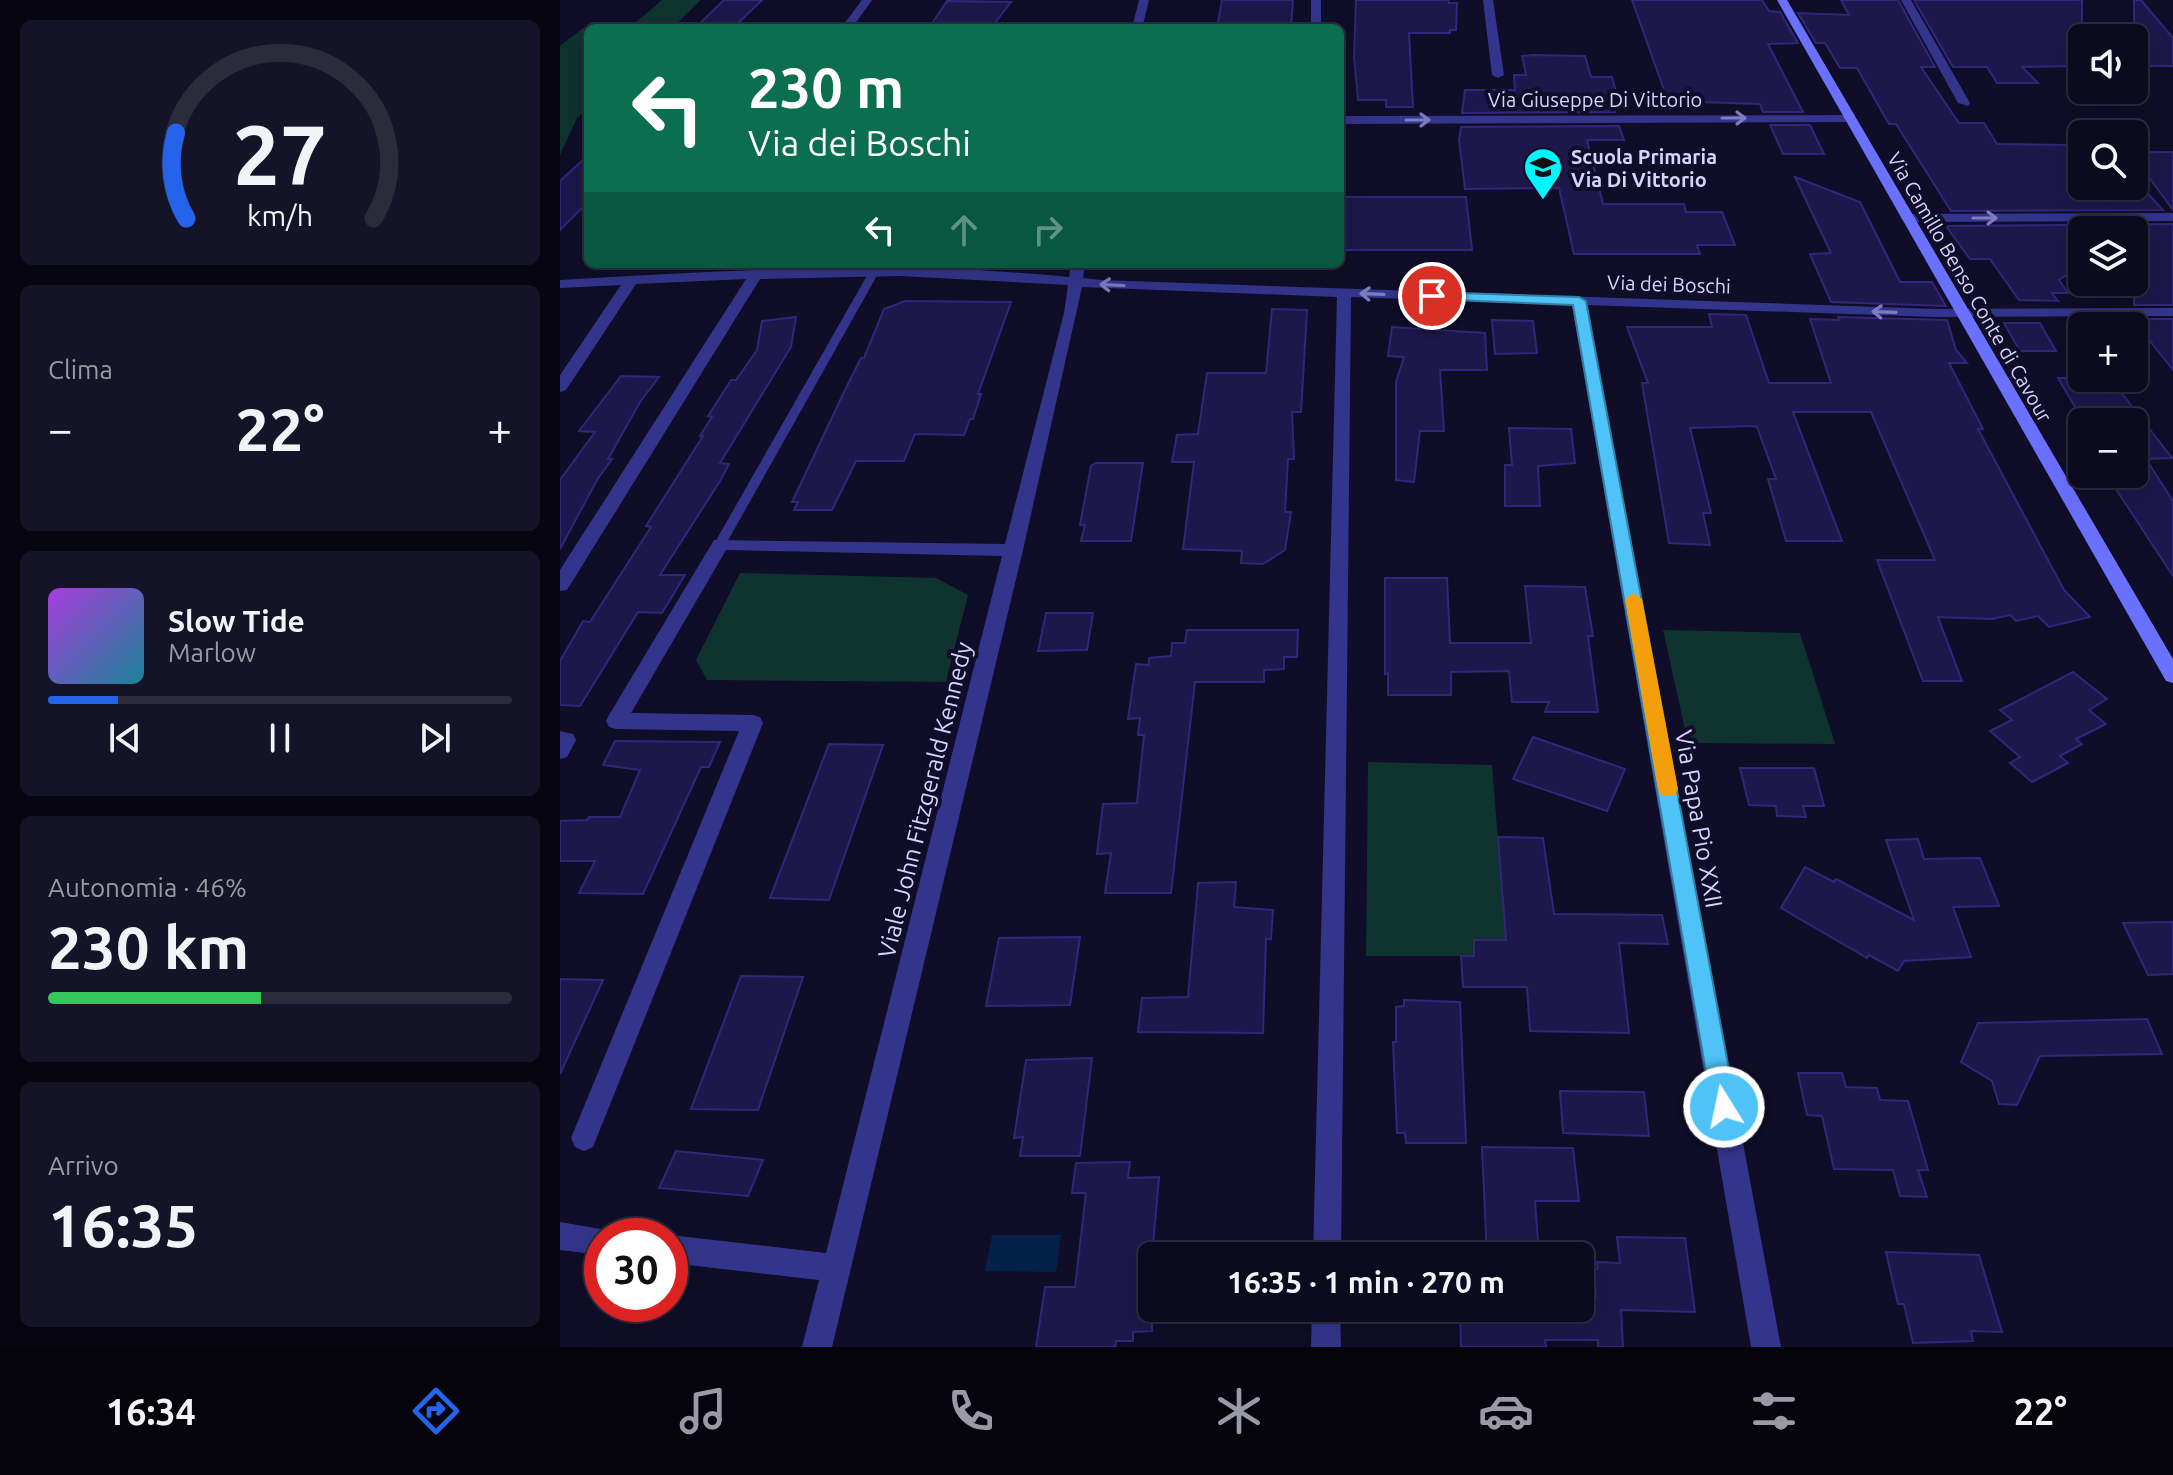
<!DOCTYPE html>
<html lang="it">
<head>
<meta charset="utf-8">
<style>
  :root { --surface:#0c0a1e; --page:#151327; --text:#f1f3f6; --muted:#9a9aa4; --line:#2c2b3c; --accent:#2563eb }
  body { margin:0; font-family:Ubuntu,sans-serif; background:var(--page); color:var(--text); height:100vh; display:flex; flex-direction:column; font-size:30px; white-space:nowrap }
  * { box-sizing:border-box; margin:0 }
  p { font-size:26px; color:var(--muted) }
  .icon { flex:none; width:44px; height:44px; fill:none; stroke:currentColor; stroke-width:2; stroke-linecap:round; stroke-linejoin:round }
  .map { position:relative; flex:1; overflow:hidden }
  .details { display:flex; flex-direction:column; gap:20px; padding:20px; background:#070610; width:560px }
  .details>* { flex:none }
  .guide { position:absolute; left:24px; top:24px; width:760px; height:244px; border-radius:12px; box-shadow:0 8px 32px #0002,0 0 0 2px var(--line); background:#0b6e4f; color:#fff; overflow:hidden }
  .fabs { position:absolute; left:1508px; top:24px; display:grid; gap:16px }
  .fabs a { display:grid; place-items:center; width:80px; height:80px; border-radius:12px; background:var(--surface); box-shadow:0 8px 32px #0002,0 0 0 2px var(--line); font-size:40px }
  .speed { position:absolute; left:24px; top:1218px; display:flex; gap:16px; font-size:40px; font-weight:700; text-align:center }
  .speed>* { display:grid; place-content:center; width:104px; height:104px; border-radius:50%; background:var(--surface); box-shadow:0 8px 32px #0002,0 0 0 2px var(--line); line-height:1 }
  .speed .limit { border:12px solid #d22; background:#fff; color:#111 }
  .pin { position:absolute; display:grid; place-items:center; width:68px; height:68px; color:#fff; margin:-34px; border:4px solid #fff; border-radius:50%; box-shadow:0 2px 8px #0007 }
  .me { position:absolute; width:88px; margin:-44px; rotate:350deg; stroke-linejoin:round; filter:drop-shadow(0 0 6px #0008) }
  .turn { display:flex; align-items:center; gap:28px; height:168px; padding:0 32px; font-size:36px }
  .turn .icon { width:104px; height:104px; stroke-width:2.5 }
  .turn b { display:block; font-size:56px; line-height:68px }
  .lanes { display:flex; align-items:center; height:76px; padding:0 32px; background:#0003; justify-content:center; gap:40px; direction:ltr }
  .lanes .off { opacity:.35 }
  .big { font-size:60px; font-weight:700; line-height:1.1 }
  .details .card { flex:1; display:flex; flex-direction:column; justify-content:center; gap:12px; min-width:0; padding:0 28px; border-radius:12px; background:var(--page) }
  .details .dial { align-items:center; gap:0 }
  .dial svg { height:208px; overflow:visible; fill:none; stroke:var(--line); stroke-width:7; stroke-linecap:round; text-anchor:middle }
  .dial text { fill:var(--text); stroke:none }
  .song { display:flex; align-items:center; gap:24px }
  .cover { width:96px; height:96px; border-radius:12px; background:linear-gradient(135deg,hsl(280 70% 55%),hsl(190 70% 35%)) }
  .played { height:8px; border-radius:4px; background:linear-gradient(90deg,var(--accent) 15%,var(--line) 15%) }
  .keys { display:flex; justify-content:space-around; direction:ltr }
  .heat { display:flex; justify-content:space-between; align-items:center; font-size:44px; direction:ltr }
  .charge { height:12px; border-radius:6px; background:linear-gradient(90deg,#34c759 46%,var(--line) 0) }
  .trip { position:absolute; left:578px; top:1242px; width:456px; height:80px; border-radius:12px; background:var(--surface); box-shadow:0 8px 32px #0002,0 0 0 2px var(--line); font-weight:700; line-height:80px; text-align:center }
  .tabs { display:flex; height:128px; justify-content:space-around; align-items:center; background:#05040c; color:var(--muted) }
  .tabs .icon { width:56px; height:56px }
  .tabs .on { color:var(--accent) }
  .tabs b { font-size:36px; color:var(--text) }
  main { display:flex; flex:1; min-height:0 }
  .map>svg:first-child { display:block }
  .green { fill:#0f332f }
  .water { fill:#042249 }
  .building { fill:#1e174b; stroke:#31267a; stroke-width:2 }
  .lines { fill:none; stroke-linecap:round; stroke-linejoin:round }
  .lane { fill:#33358c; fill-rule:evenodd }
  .street { fill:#33358c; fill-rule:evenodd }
  .secondary { fill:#6b71ff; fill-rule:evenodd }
  .oneway { stroke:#7c7dc0 }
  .route { fill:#4fc3f7; stroke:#337fa1; stroke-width:2 }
  .slow { fill:#f59e0b }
  .labels { text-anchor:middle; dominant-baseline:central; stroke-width:8; stroke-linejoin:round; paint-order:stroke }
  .far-street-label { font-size:20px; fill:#d6d4ff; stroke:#100d28 }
  .far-poi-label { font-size:20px; font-weight:bold; fill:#d6d4ff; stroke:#100d28; text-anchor:start }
  .street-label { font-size:24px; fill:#d6d4ff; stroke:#100d28 }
</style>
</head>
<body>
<main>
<section class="details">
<div class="card dial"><svg viewBox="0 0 100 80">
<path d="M14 69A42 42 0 1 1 86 69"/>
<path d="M14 69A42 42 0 0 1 10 36" stroke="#2563eb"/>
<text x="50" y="56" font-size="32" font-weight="700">27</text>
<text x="50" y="72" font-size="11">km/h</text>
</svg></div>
<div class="card"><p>Clima</p>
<div class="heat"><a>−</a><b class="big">22°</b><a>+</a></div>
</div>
<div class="card">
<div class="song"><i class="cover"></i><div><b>Slow Tide</b><p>Marlow</p></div></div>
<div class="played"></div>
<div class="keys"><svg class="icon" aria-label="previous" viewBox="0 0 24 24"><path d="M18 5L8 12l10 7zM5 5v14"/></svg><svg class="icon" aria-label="pause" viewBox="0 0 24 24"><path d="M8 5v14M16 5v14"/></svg><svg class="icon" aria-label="next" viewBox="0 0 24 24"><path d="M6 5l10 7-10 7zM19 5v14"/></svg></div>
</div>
<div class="card"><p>Autonomia · 46%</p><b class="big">230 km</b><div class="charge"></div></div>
<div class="card"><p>Arrivo</p><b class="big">16:35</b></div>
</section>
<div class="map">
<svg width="1613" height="1347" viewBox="0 0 1613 1347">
  <rect width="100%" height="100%" fill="#100d28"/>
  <g class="green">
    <path d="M102 0H141L112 28H28V108L17 118 0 155V46L31 22 74 24Z"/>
    <path d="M180 573 376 578 408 595 386 682 147 680 136 660Z"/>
    <path d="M1103 630 1240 633 1275 744 1128 743Z"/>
    <path d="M808 762 932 765 947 956H806Z"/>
  </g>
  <path class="water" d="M432 1235H501L496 1272 425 1271Z"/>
  <g class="building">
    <path d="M164 0H202L173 28H135Z"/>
    <path d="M662 0H733L731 28H657Z"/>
    <path d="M796 0H888L889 3H897L896 30H890V33H849L853 107H826V100H798L794 57Z"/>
    <path d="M1072 0H1202L1209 11 1220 12 1238 43 1208 44 1243 112H1203L1200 104 1108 101Z"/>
    <path d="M1281 0H1338L1375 67H1361L1399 123H1424L1437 144 1507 145 1515 156H1522V186H1581L1603 210 1391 211 1336 124H1329L1297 68H1280L1265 43H1256L1238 13 1289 15Z"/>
    <path d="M1354 0H1522V66L1462 67 1478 83H1437L1427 67H1393Z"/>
    <path d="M1574 0H1581L1613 38V66H1574Z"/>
    <path d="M387 1 451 2 431 28H369Z"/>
    <path d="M974 55 1025 56 1031 77H1052L1059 103H1052L1055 112 902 113 905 90H955L954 75H966L962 56Z"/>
    <path d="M1210 125H1250L1264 154H1223Z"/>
    <path d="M1059 126 1064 140H1027L1043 204H1124L1126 212H1162L1175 245H1137L1140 254H1014L999 188 905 189 899 140 901 127Z"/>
    <path d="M1574 152H1613V210L1574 157Z"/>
    <path d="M28 155V202L0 230V181Z"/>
    <path d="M1235 177 1300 202 1340 282H1372L1386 306 1271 302 1250 254 1271 253Z"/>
    <path d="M780 197H906L912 250H780Z"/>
    <path d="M1613 224V305H1574V291L1551 292 1543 282H1574V230H1522V264L1499 280 1508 293H1492L1498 301 1459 300 1430 259H1410L1386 226Z"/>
    <path d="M345 301 451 302 418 394H421L413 419H410L404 435 355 434 344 461H296L272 510H234L238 502H232L285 390 301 358H304L324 309Z"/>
    <path d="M712 309 747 310 741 412H732L734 459H728L725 512H731L725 550 703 564 681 563 682 551 623 549 634 462H612L617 435 638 434 647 373H706Z"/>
    <path d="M1149 314 1186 315 1209 383H1271L1250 319 1279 320 1278 317 1387 320 1396 350 1407 363H1389L1423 429H1418L1504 590 1530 617 1489 627 1478 616 1456 621 1450 615 1432 619 1378 617 1402 681H1363L1317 560H1375L1311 412H1233L1282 541H1226L1208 479H1216L1197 427 1192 426 1130 428 1151 513H1143L1150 545 1109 543 1082 383H1088L1067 327H1152Z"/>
    <path d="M236 317 231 347 160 463 169 464 160 481 100 575H125L102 613 78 612 20 706 0 705V661L23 621 30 622 91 527 86 526 143 436H140L152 417 148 416 171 380H176L197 350 202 321Z"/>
    <path d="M1574 319H1613V370L1574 321Z"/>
    <path d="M932 320 973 321 977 353 935 354Z"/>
    <path d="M1444 323H1480L1496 351H1460Z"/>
    <path d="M832 327 925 333 927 370H880L884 431H860L854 482 836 480V382L844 357 828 356Z"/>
    <path d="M61 376 99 377 80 402 48 459H52L37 480 0 549V480L35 432 19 431Z"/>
    <path d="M1498 378H1550L1612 458 1586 459 1613 501V576L1546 474H1574V422H1533L1526 412H1518Z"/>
    <path d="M949 428 1011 429 1015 463 978 466 980 506H945V465H952Z"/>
    <path d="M536 463H583L571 541H521L525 525H520L531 466Z"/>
    <path d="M825 578H887L890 643H971L965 586 1025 587 1033 636H1028L1038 712H985L989 702H952L949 671 891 672V695H828V673L825 674Z"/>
    <path d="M486 613H533L527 650 478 651Z"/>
    <path d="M627 630H738L737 657H724V669L704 670V682H635L611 893H545L551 853 537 854 543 804 577 803 584 735H578L580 718 568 719 576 664 589 665V658L611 656 612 643H625Z"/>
    <path d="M1513 672 1547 699 1529 710 1546 724 1516 739 1522 744 1500 756 1508 763 1472 782 1450 763 1460 757 1430 731 1452 720 1440 710Z"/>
    <path d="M973 737 1065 769 1047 811 953 779Z"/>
    <path d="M55 741 160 742 149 767H141L83 894 19 893 35 861H0V821L27 820 29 817H60L80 770 43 765Z"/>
    <path d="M269 744 323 745 269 900 210 898Z"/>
    <path d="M1180 768H1254L1264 806H1243L1246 817 1217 816 1216 806 1189 805Z"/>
    <path d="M938 837 983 838 994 914 1102 915 1108 944 1059 943 1069 1033 970 1031 967 987H903L901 956H914V940H946Z"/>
    <path d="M1358 839 1364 859 1420 858 1439 906 1393 907 1411 957 1344 961 1338 971 1309 955 1307 958 1221 908 1245 867 1274 882 1276 879 1354 920 1326 840Z"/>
    <path d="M676 882 674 907 713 910 711 939H706L703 1033 578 1032 582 998 628 997 638 883Z"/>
    <path d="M1613 922V974L1588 975 1563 923Z"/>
    <path d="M520 937 510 1005 426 1006 439 938Z"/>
    <path d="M181 976 243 977 198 1110 131 1109Z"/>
    <path d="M0 979 43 980 0 1074Z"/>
    <path d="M844 1000 900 1002 906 1143H846L845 1133H837L833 1042H836V1007L844 1006Z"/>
    <path d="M1587 1019 1602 1054 1480 1056 1457 1105 1439 1104 1432 1081 1401 1062 1418 1023Z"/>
    <path d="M532 1058 520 1156H460L463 1137 454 1138 466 1060Z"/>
    <path d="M1238 1073H1282L1286 1087 1317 1088 1320 1100 1348 1101 1368 1170H1358L1367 1197 1340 1196 1333 1170 1274 1169 1262 1116 1247 1115Z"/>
    <path d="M1000 1091 1084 1092 1089 1136 1003 1133Z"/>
    <path d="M922 1147 1013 1148 1019 1201H975L979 1256H927Z"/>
    <path d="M116 1151 203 1160 188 1196 99 1188Z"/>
    <path d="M570 1162 568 1178 599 1177 592 1256V1331L573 1332V1341H556L555 1347H476L485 1287H515L526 1193H512L516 1163Z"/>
    <path d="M1057 1237 1125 1238 1135 1312 1061 1310 1063 1347H1038V1340H985L986 1347H901L900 1308H1030L1029 1297H1036L1034 1269H1038L1037 1262 1060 1263Z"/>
    <path d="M1326 1252 1419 1255 1442 1332 1411 1331 1413 1341 1353 1343 1344 1304H1338Z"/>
  </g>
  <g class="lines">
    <path class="lane" d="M314 269 319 272 166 544 165 547H155L154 544 309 272Z"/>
    <g class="street">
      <path d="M302 0H312L292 28H281Z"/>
      <path d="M579 0H589L582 28H572Z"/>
      <rect x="751" y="0" width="10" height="28"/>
      <path d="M923 0H933L944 75 938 78 932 75Z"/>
      <path d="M1341 0H1351L1410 103 1408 106 1398 103Z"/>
      <path d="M1294 115V121L1290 122 780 124V116Z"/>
      <path d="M1613 213V221L1347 222 1340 218 1347 214Z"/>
      <path d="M511 264H525L523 278 541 280 1375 309 1613 308V316L1375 317 1027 305 1221 1347H1191L1012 305 791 297 781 1256H753L777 297 522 287 463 550 272 1347H242L259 1280 110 1263V1236H108L110 1235 266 1253 442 556 166 550 71 713 193 715 200 717 203 723 33 1147 24 1151 15 1147 11 1138 179 731 56 729 49 727 46 721 49 715 154 540 445 544 504 313 508 285 339 276 200 279 7 590 0 591V570L186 279 76 284 6 390 0 392V375L61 285 0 288V280C170 270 340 260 509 277Z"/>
      <path d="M0 731 13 734 16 740 7 757 0 759Z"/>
      <path d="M0 1222 52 1231 54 1236H42V1255L0 1250Z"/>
      <path d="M752 1308H780L781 1347H751Z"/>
    </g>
    <path class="secondary" d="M1217 0H1227L1613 659V683L1606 681Z"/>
  </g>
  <defs><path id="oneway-shaft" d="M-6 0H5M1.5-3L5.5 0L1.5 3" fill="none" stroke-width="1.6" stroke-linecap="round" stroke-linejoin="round" transform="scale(2)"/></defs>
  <g class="oneway">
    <use href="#oneway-shaft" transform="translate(1174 118)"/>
    <use href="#oneway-shaft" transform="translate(858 120)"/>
    <use href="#oneway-shaft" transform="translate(1425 218)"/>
    <use href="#oneway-shaft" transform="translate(552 285) rotate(-177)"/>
    <use href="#oneway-shaft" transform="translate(812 294) rotate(-178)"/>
    <use href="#oneway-shaft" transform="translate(1324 312) rotate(-178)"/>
  </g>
  <path class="route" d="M872 292 1019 297 1026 301 1176 1107 1172 1115 1164 1118 1155 1115 1152 1107 1013 305 867 299 865 296Z"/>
  <path class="slow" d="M1073 593 1082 599 1118 789 1115 795H1101L1098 789 1065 599Z"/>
  <defs>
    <g id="school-pin" transform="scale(2)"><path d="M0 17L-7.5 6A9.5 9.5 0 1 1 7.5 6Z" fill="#00f6ff" stroke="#100d28"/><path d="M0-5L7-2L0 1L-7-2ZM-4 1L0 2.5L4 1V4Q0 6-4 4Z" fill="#111"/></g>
  </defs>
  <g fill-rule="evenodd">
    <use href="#school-pin" x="983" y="167"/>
  </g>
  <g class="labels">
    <g class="far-street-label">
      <text x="1035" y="99">Via Giuseppe Di Vittorio</text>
      <text transform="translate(1109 284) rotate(2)">Via dei Boschi</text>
      <text transform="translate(1410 287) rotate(60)">Via Camillo Benso Conte di Cavour</text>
    </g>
    <g class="far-poi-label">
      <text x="1011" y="156">Scuola Primaria<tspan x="1011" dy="23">Via Di Vittorio</tspan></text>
    </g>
    <g class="street-label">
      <text transform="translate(365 800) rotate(-76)">Viale John Fitzgerald Kennedy</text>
      <text transform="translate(1139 819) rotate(80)">Via Papa Pio XXII</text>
    </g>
  </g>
</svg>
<div class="fabs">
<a><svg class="icon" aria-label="sound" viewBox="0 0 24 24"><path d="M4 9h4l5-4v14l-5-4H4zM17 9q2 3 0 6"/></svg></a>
<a><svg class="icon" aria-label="search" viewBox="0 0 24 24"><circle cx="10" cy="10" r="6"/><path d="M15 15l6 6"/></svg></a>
<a><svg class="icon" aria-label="layers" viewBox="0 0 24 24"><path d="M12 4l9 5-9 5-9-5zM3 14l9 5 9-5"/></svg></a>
<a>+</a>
<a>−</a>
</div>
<div class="speed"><div class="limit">30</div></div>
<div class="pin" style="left:872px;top:296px;background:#d93025"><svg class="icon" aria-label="arrive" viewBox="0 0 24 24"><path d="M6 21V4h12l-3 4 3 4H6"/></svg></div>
<svg class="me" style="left:1164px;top:1107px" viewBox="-20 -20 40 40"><circle r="17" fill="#4fc3f7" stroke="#fff" stroke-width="3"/><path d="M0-11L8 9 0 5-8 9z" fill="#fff"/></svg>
<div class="trip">16:35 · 1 min · 270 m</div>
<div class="guide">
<div class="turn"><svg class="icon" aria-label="left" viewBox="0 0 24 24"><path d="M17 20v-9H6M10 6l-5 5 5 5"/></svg><div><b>230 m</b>Via dei Boschi</div></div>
<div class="lanes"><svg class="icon" aria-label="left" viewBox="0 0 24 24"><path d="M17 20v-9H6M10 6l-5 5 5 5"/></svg><svg class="icon off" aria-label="ahead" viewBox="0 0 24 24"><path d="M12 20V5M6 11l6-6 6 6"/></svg><svg class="icon off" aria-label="right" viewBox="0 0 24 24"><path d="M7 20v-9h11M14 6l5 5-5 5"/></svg></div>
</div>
</div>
</main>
<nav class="tabs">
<b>16:34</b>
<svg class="icon on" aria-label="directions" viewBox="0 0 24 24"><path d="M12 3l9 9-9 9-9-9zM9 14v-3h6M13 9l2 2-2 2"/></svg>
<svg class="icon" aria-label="music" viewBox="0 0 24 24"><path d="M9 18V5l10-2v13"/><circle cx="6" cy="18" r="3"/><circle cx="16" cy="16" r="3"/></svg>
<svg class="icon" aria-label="phone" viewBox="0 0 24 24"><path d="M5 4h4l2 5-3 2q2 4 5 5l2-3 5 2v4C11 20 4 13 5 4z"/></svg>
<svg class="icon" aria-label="climate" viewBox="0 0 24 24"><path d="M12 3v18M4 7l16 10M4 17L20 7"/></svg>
<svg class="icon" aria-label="car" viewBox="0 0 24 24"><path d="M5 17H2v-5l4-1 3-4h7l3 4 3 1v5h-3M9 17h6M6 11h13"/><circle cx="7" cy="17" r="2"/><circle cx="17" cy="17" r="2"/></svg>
<svg class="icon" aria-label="filters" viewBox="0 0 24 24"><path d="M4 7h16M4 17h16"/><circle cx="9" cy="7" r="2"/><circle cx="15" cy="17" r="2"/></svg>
<b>22°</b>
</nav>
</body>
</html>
